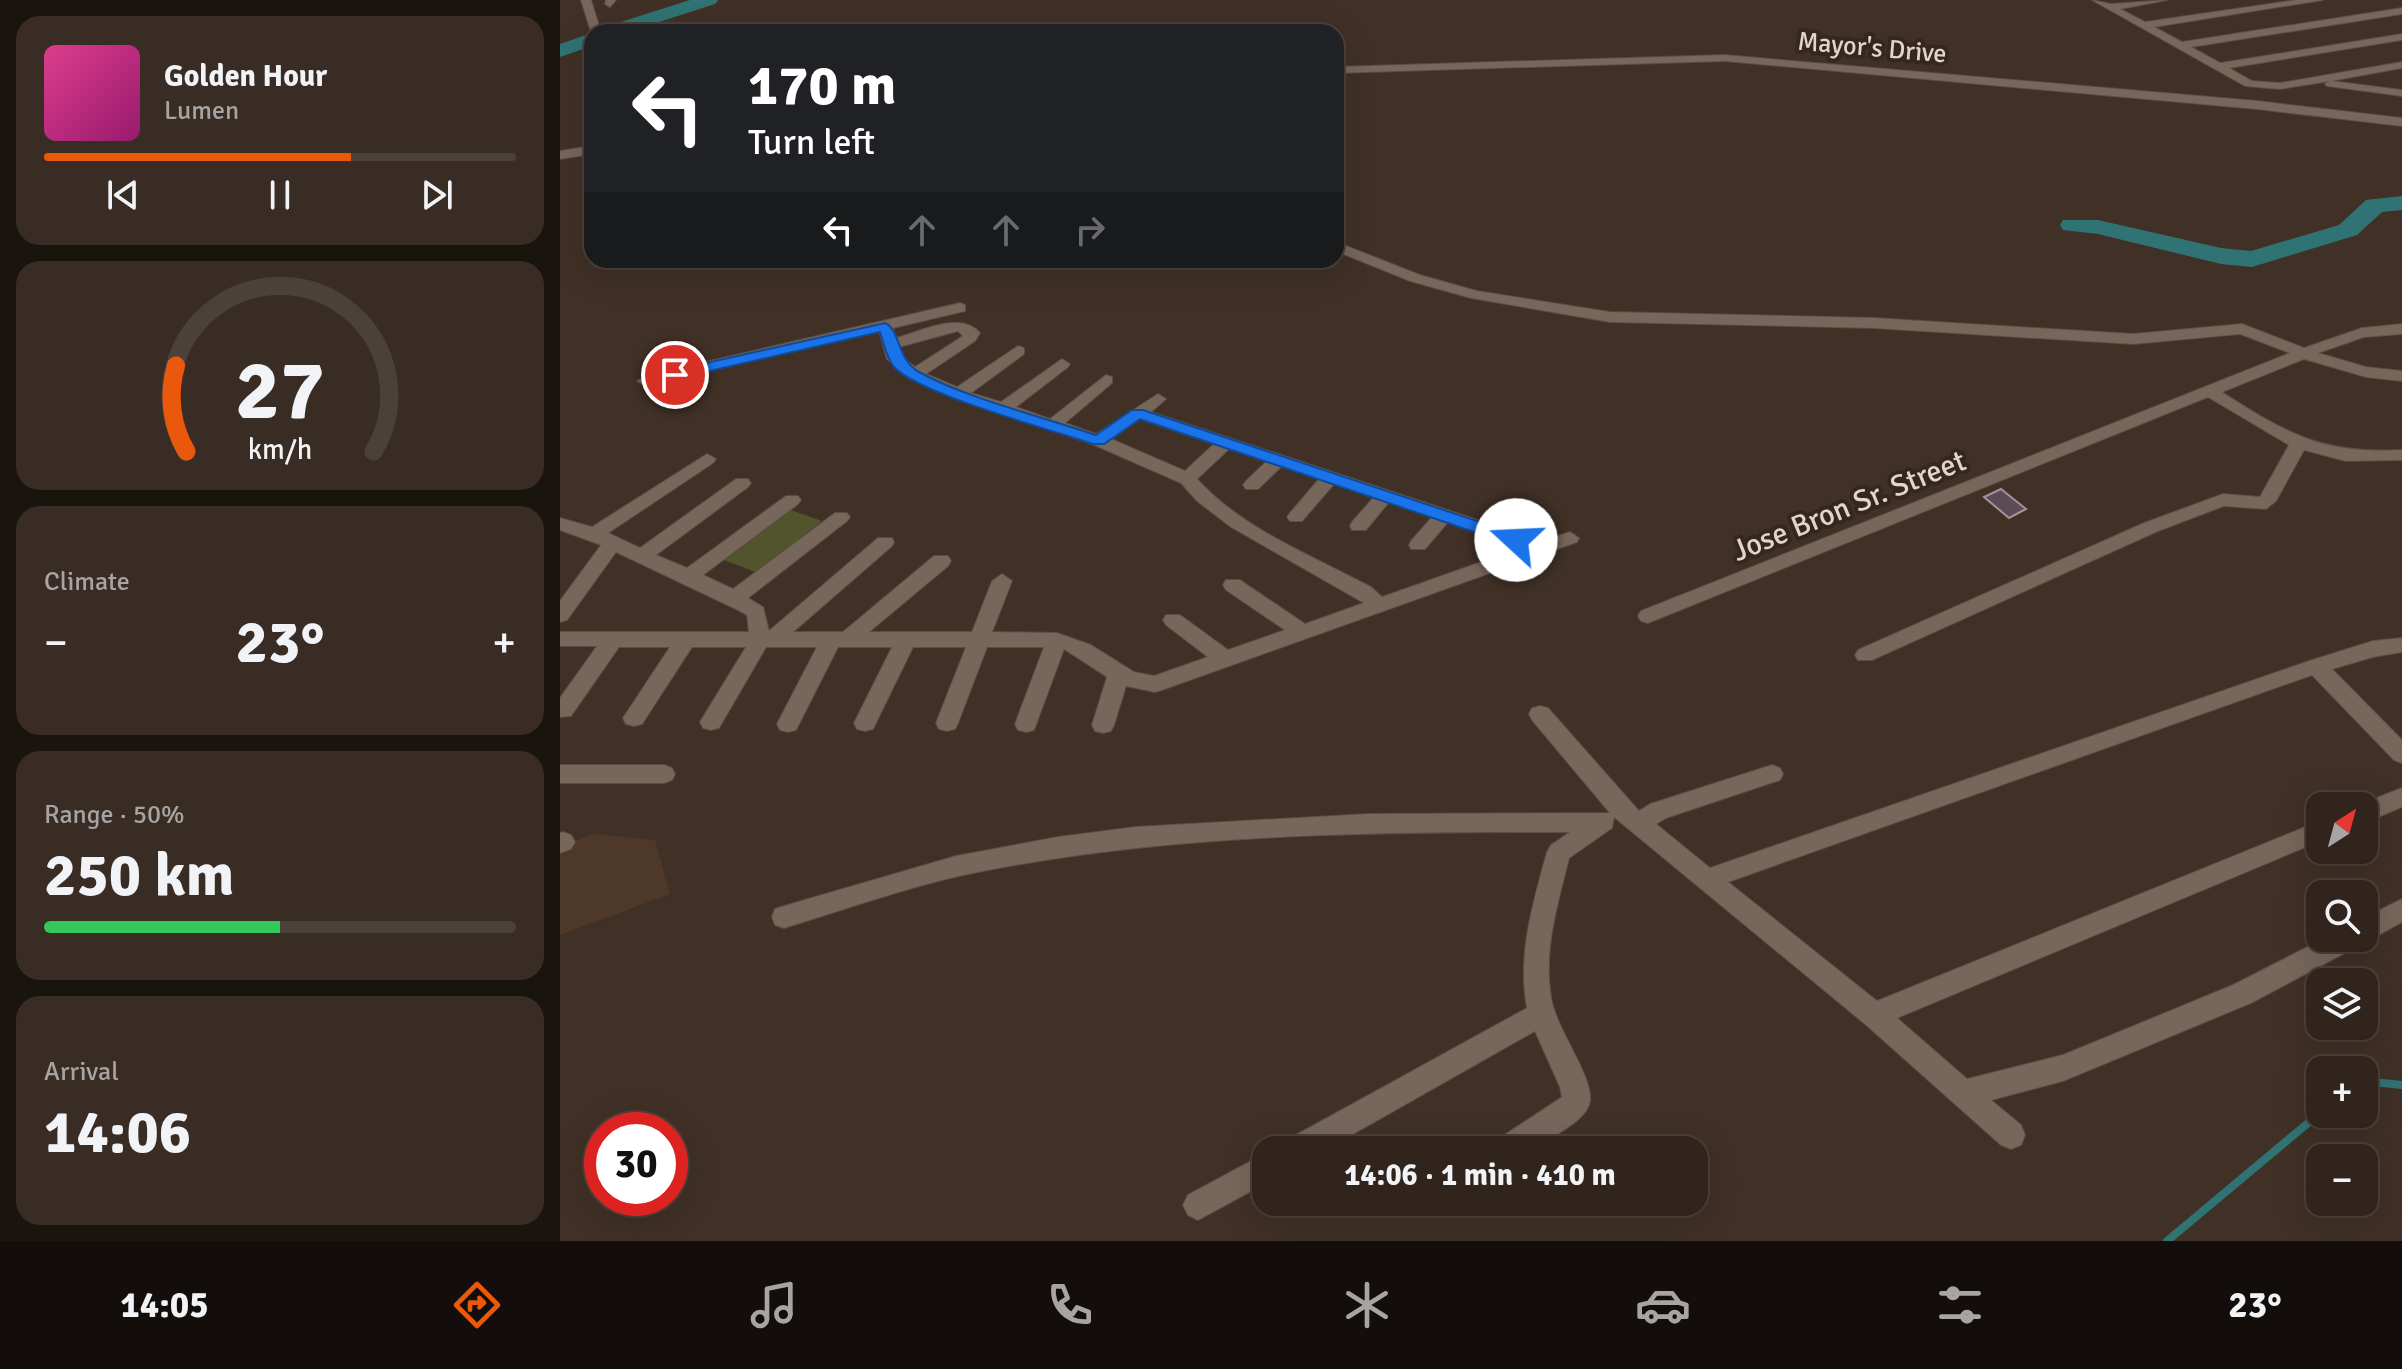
<!DOCTYPE html>
<html lang="en">
<head>
<meta charset="utf-8">
<style>
  :root { --surface:#30241c; --page:#382c25; --text:#f1f3f6; --muted:#a8a4a3; --line:#4b413b; --accent:#ea580c }
  body { margin:0; font-family:Signika,sans-serif; background:var(--page); color:var(--text); height:100vh; display:flex; flex-direction:column; font-size:30px; white-space:nowrap }
  * { box-sizing:border-box; margin:0 }
  p { font-size:26px; color:var(--muted) }
  .icon { flex:none; width:44px; height:44px; fill:none; stroke:currentColor; stroke-width:2; stroke-linecap:round; stroke-linejoin:round }
  .map { position:relative; flex:1; overflow:hidden }
  .details { display:flex; flex-direction:column; gap:16px; padding:16px; background:#1a140f; width:560px }
  .details>* { flex:none }
  .hud { position:absolute; left:24px; top:24px; width:760px; height:244px; border-radius:24px; box-shadow:0 8px 32px #0002,0 0 0 2px var(--line); background:#202124; color:#fff; overflow:hidden }
  .needle { width:52px; rotate:36deg }
  .fabs { position:absolute; left:1746px; top:792px; display:grid; gap:16px }
  .fabs a { display:grid; place-items:center; width:72px; height:72px; border-radius:16px; background:var(--surface); box-shadow:0 8px 32px #0002,0 0 0 2px var(--line); font-size:40px }
  .speed { position:absolute; left:24px; top:1112px; display:flex; gap:16px; font-size:40px; font-weight:700; text-align:center }
  .speed>* { display:grid; place-content:center; width:104px; height:104px; border-radius:50%; background:var(--surface); box-shadow:0 8px 32px #0002,0 0 0 2px var(--line); line-height:1 }
  .speed .limit { border:12px solid #d22; background:#fff; color:#111 }
  .pin { position:absolute; display:grid; place-items:center; width:68px; height:68px; color:#fff; margin:-34px; border:4px solid #fff; border-radius:50%; box-shadow:0 2px 8px #0007 }
  .me { position:absolute; width:88px; margin:-44px; rotate:290deg; stroke-linejoin:round; filter:drop-shadow(0 0 6px #0008) }
  .turn { display:flex; align-items:center; gap:28px; height:168px; padding:0 32px; font-size:36px }
  .turn .icon { width:104px; height:104px; stroke-width:2.5 }
  .turn b { display:block; font-size:56px; line-height:68px }
  .lanes { display:flex; align-items:center; height:76px; padding:0 32px; background:#0003; justify-content:center; gap:40px; direction:ltr }
  .lanes .off { opacity:.35 }
  .big { font-size:60px; font-weight:700; line-height:1.1 }
  .details .card { flex:1; display:flex; flex-direction:column; justify-content:center; gap:12px; min-width:0; padding:0 28px; border-radius:24px; background:var(--page) }
  .details .dial { align-items:center; gap:0 }
  .dial svg { height:208px; overflow:visible; fill:none; stroke:var(--line); stroke-width:7; stroke-linecap:round; text-anchor:middle }
  .dial text { fill:var(--text); stroke:none }
  .song { display:flex; align-items:center; gap:24px }
  .cover { width:96px; height:96px; border-radius:12px; background:linear-gradient(135deg,hsl(330 70% 55%),hsl(320 70% 35%)) }
  .played { height:8px; border-radius:4px; background:linear-gradient(90deg,var(--accent) 65%,var(--line) 65%) }
  .keys { display:flex; justify-content:space-around; direction:ltr }
  .heat { display:flex; justify-content:space-between; align-items:center; font-size:44px; direction:ltr }
  .charge { height:12px; border-radius:6px; background:linear-gradient(90deg,#34c759 50%,var(--line) 0) }
  .trip { position:absolute; left:692px; top:1136px; width:456px; height:80px; border-radius:24px; background:var(--surface); box-shadow:0 8px 32px #0002,0 0 0 2px var(--line); font-weight:700; line-height:80px; text-align:center }
  .dock { display:flex; height:128px; justify-content:space-around; align-items:center; background:#130e0b; color:var(--muted) }
  .dock .icon { width:56px; height:56px }
  .dock .on { color:var(--accent) }
  .dock b { font-size:36px; color:var(--text) }
  main { display:flex; flex:1; min-height:0 }
  .map>svg:first-child { display:block }
  .built { fill:#4d382a }
  .green { fill:#51542c }
  .lines { fill:none; stroke-linecap:round; stroke-linejoin:round }
  .stream { stroke:#307374; stroke-width:8 }
  .river { fill:#307374; fill-rule:evenodd }
  .building { fill:#5b4b56; stroke:#a4919e; stroke-width:2 }
  .minor-casing { stroke:#5a4d44; stroke-width:2 }
  .minor { fill:#77665a; fill-rule:evenodd }
  .route { fill:#1a73e8; stroke:#114b97; stroke-width:2 }
  .labels { text-anchor:middle; dominant-baseline:central; stroke-width:8; stroke-linejoin:round; paint-order:stroke }
  .far-street-label { font-size:26px; fill:#e0d6cf; stroke:#35271c }
  .street-label { font-size:30px; fill:#e0d6cf; stroke:#35271c }
</style>
</head>
<body>
<main>
<section class="details">
<div class="card">
<div class="song"><i class="cover"></i><div><b>Golden Hour</b><p>Lumen</p></div></div>
<div class="played"></div>
<div class="keys"><svg class="icon" aria-label="previous" viewBox="0 0 24 24"><path d="M18 5L8 12l10 7zM5 5v14"/></svg><svg class="icon" aria-label="pause" viewBox="0 0 24 24"><path d="M8 5v14M16 5v14"/></svg><svg class="icon" aria-label="next" viewBox="0 0 24 24"><path d="M6 5l10 7-10 7zM19 5v14"/></svg></div>
</div>
<div class="card dial"><svg viewBox="0 0 100 80">
<path d="M14 69A42 42 0 1 1 86 69"/>
<path d="M14 69A42 42 0 0 1 10 36" stroke="#ea580c"/>
<text x="50" y="56" font-size="32" font-weight="700">27</text>
<text x="50" y="72" font-size="11">km/h</text>
</svg></div>
<div class="card"><p>Climate</p>
<div class="heat"><a>−</a><b class="big">23°</b><a>+</a></div>
</div>
<div class="card"><p>Range · 50%</p><b class="big">250 km</b><div class="charge"></div></div>
<div class="card"><p>Arrival</p><b class="big">14:06</b></div>
</section>
<div class="map">
<svg width="1842" height="1241" viewBox="0 0 1842 1241">
  <rect width="100%" height="100%" fill="#403026"/>
  <path class="built" d="M34 834 95 840 110 894 0 935V846Z"/>
  <path class="green" d="M228 509 262 521 198 573 164 560Z"/>
  <g class="lines">
    <g class="stream">
      <path d="M1804 1081 1842 1085"/>
      <path d="M1607 1241 1760 1113"/>
    </g>
    <g class="river">
      <path d="M130 0H158L155 4 68 32H39L42 28Z"/>
      <path d="M32 33V46L0 57V44Z"/>
      <path d="M1842 196V210L1822 212 1797 235 1692 267 1661 264 1538 234 1503 230 1500 225 1503 220H1538L1661 248 1691 251 1779 225 1806 200Z"/>
    </g>
  </g>
  <path class="building" d="M1441 489 1466 509 1449 518 1424 497Z"/>
  <g class="lines">
    <g class="minor-casing">
      <g id="minor">
        <path d="M21 0H31L41 32H31Z"/>
        <path d="M46 0H56L50 7 45 4Z"/>
        <path d="M1532 0 1551 4 1607 0 1560 9 1585 22 1737 0H1763L1594 27 1622 42 1842 8V14L1631 47 1660 63 1842 34V40L1669 68 1692 81 1720 83 1842 62V68L1771 81 1842 90V96L1767 86 1765 84 1770 81 1720 89 1685 86Z"/>
        <path d="M1164 55 1697 101 1842 118V126L1697 109 1164 61 776 73V67Z"/>
        <path d="M32 146V154L0 159V151Z"/>
        <path d="M776 242 860 275 917 291 1050 312 1314 318 1573 334 1682 324 1744 348 1802 328 1842 324V334L1804 337 1758 353 1806 367 1842 371V381L1806 377 1744 359 1662 392C1727 434 1762 454 1842 450V460L1786 461 1744 450 1716 501 1706 509 1664 506 1598 531 1312 660H1298L1295 655 1298 650 1584 523 1663 494 1700 497 1729 445 1648 397 1088 623 1081 621 1078 616 1081 611 1730 353 1680 334 1573 344 1314 328 1050 322 911 298 850 281 776 251Z"/>
        <path d="M400 303 405 305V311L333 328 336 338C360 332 401 310 420 333L415 341 366 374 397 387 458 346 464 348V354L411 393 441 402 502 359 510 364 508 367 456 407 490 419 546 375 552 377V383L505 423 536 434 598 394 606 399 591 412 981 541 1010 532 1019 538 1017 542 602 690 595 692 566 686 554 725 551 731 543 733 535 731 532 725 547 677 504 649 474 730 466 732 458 730 455 724 484 647H427L398 723 395 729 387 731 379 729 376 723 406 647H353L313 729 305 731 297 729 294 723 332 647H278L236 730 228 732 220 730 217 724 257 647H206L159 728 151 730 143 728 140 722 186 647H132L82 724 74 726 66 724 63 718 110 647H59L11 716 0 717V698L37 646H0V632H189L187 615 176 609 56 552 7 620 0 622V601L41 545 0 530V518L32 527 147 454 156 459 153 463 48 533 80 548 176 479H188L191 483 188 487 96 555 127 568 226 496H238L241 500 238 504 143 575 173 589 275 513H287L290 517 287 521 188 598 203 607 209 631 318 538H332L334 542 332 546 233 632H283L374 556H388L391 561 388 566 309 632H412L432 581 442 574 452 581 432 632 497 633 531 645 574 672 594 676 648 657 606 625 603 620 606 615H620L668 650 725 630 666 590 663 585 666 580H680L745 624 804 603 671 527 637 501 621 483 532 444 393 397 348 378 327 359 319 331 85 386 77 381 85 376ZM398 331 403 336 355 367 342 357 339 347ZM580 419 654 444 625 471 551 439ZM669 449 707 461 686 481 683 485 686 489H698L722 466 759 479 730 513 727 517 730 521H742L774 484 814 497 792 522 790 526 792 530H806L829 502 873 516 851 541 849 545 851 549H865L888 522 961 548 822 597 811 587C753 556 682 529 637 479Z"/>
        <path d="M1842 638V652L1813 657 1772 669 1842 740V763L1834 760 1752 675 1168 882 1317 1001 1760 821V841L1337 1018 1407 1079 1503 1055 1673 985 1765 938H1804V918L1842 899V922L1813 938 1801 940 1798 946 1691 1003 1503 1081 1431 1100 1461 1125 1465 1135 1461 1145 1451 1149 1441 1145 1305 1024 1054 817 1052 828 1009 858C998 903 983 950 991 997 995 1028 1033 1075 1030 1101 1028 1113 1016 1122 1007 1128 973 1150 973 1150 933 1150L937 1140 1002 1097 1000 1087 975 1031 765 1150H723L727 1140 967 1008C957 955 973 903 987 852L991 845 1010 832C813 832 616 833 423 871 355 884 290 908 224 928L215 925 212 917 215 909 224 906 396 856 498 837 575 827 808 814 1050 813 972 720 969 714 972 708 980 706 988 708 1079 811 1090 804 1212 765 1220 768 1223 774 1220 780 1106 818 1096 824 1150 868 1749 661 1813 641Z"/>
        <path d="M0 765H104L112 768 115 774 112 780 104 783H0Z"/>
        <path d="M1842 788V807L1804 823V806H1796Z"/>
        <path d="M3 832 11 835 15 842 11 849 0 853V833Z"/>
        <path d="M706 1153V1183L638 1220 628 1215 623 1205 628 1195Z"/>
      </g>
    </g>
    <use href="#minor" class="minor"/>
  </g>
  <path class="route" d="M325 323C340 329 337 360 359 372 406 398 483 417 536 435L572 410H583L962 536 964 540 962 544H950L580 419 544 444H533C492 430 359 394 334 367 326 357 324 344 320 332L115 379 107 375 115 370Z"/>
  <g class="labels">
    <g class="far-street-label">
      <text transform="translate(1312 48) rotate(5)">Mayor's Drive</text>
    </g>
    <g class="street-label">
      <text transform="translate(1289 506) rotate(-22)">Jose Bron Sr. Street</text>
    </g>
  </g>
</svg>
<div class="fabs">
<a><svg class="needle" viewBox="-14 -14 28 28"><path d="M0-13l5 13h-10z" fill="#e53935"/><path d="M0 13l5-13h-10z" fill="#a8a4a3"/></svg></a>
<a><svg class="icon" aria-label="search" viewBox="0 0 24 24"><circle cx="10" cy="10" r="6"/><path d="M15 15l6 6"/></svg></a>
<a><svg class="icon" aria-label="layers" viewBox="0 0 24 24"><path d="M12 4l9 5-9 5-9-5zM3 14l9 5 9-5"/></svg></a>
<a>+</a>
<a>−</a>
</div>
<div class="speed"><div class="limit">30</div></div>
<div class="pin" style="left:115px;top:375px;background:#d93025"><svg class="icon" aria-label="arrive" viewBox="0 0 24 24"><path d="M6 21V4h12l-3 4 3 4H6"/></svg></div>
<svg class="me" style="left:956px;top:540px" viewBox="-20 -20 40 40"><circle r="19" fill="#fff"/><path d="M0-13L10 11 0 6-10 11z" fill="#1a73e8"/></svg>
<div class="trip">14:06 · 1 min · 410 m</div>
<div class="hud">
<div class="turn"><svg class="icon" aria-label="left" viewBox="0 0 24 24"><path d="M17 20v-9H6M10 6l-5 5 5 5"/></svg><div><b>170 m</b>Turn left</div></div>
<div class="lanes"><svg class="icon" aria-label="left" viewBox="0 0 24 24"><path d="M17 20v-9H6M10 6l-5 5 5 5"/></svg><svg class="icon off" aria-label="ahead" viewBox="0 0 24 24"><path d="M12 20V5M6 11l6-6 6 6"/></svg><svg class="icon off" aria-label="ahead" viewBox="0 0 24 24"><path d="M12 20V5M6 11l6-6 6 6"/></svg><svg class="icon off" aria-label="right" viewBox="0 0 24 24"><path d="M7 20v-9h11M14 6l5 5-5 5"/></svg></div>
</div>
</div>
</main>
<nav class="dock">
<b>14:05</b>
<svg class="icon on" aria-label="directions" viewBox="0 0 24 24"><path d="M12 3l9 9-9 9-9-9zM9 14v-3h6M13 9l2 2-2 2"/></svg>
<svg class="icon" aria-label="music" viewBox="0 0 24 24"><path d="M9 18V5l10-2v13"/><circle cx="6" cy="18" r="3"/><circle cx="16" cy="16" r="3"/></svg>
<svg class="icon" aria-label="phone" viewBox="0 0 24 24"><path d="M5 4h4l2 5-3 2q2 4 5 5l2-3 5 2v4C11 20 4 13 5 4z"/></svg>
<svg class="icon" aria-label="climate" viewBox="0 0 24 24"><path d="M12 3v18M4 7l16 10M4 17L20 7"/></svg>
<svg class="icon" aria-label="car" viewBox="0 0 24 24"><path d="M5 17H2v-5l4-1 3-4h7l3 4 3 1v5h-3M9 17h6M6 11h13"/><circle cx="7" cy="17" r="2"/><circle cx="17" cy="17" r="2"/></svg>
<svg class="icon" aria-label="filters" viewBox="0 0 24 24"><path d="M4 7h16M4 17h16"/><circle cx="9" cy="7" r="2"/><circle cx="15" cy="17" r="2"/></svg>
<b>23°</b>
</nav>
</body>
</html>
